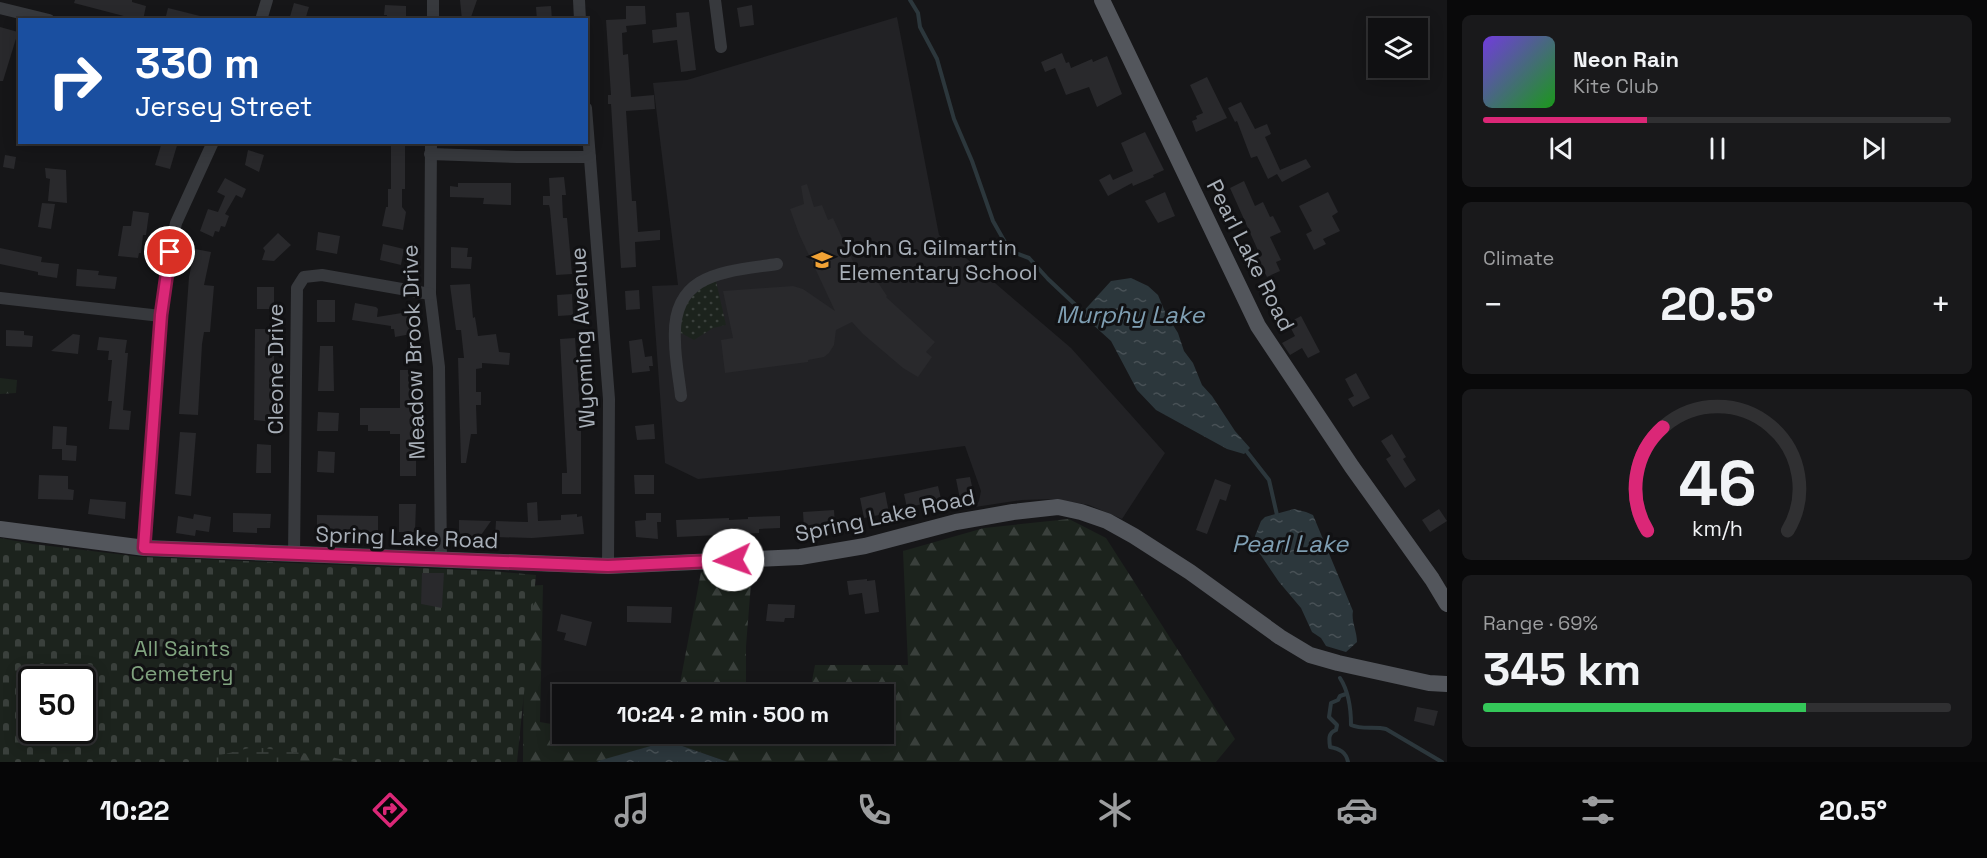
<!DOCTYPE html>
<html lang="en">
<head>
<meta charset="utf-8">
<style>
  :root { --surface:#101012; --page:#19191b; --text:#f1f3f6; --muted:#9c9d9f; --line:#303032; --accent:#db2777 }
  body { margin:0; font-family:"Space Grotesk",sans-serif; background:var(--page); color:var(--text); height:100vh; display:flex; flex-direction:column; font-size:22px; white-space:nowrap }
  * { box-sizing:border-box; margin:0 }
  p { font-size:20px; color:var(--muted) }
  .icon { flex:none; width:33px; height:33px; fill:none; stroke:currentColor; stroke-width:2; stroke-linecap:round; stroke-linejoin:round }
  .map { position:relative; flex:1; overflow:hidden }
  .panel { display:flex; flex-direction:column; gap:15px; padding:15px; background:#09090a; width:540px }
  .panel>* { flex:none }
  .banner { position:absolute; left:18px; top:18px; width:570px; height:126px; border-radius:0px; box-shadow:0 3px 15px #0003,0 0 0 2px var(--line); background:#1a4fa0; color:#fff; overflow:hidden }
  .controls { position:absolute; left:1368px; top:18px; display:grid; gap:12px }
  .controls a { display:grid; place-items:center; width:60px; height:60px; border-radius:0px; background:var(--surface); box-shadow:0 3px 15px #0003,0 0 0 2px var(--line); font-size:30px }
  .speed { position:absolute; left:18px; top:666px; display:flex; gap:12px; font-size:30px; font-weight:700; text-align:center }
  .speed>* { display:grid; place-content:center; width:78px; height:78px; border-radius:50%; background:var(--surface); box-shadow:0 3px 15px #0003,0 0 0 2px var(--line); line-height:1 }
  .speed .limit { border:3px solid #111; border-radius:9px; background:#fff; color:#111 }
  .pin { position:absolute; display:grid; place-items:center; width:51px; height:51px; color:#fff; margin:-26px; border:3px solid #fff; border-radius:50%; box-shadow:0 2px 6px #0007 }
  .me { position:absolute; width:66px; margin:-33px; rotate:267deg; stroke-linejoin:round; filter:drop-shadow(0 0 4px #0008) }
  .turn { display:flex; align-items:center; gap:21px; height:126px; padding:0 18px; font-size:27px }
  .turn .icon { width:78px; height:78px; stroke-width:2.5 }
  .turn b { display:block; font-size:42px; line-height:51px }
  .big { font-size:45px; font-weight:800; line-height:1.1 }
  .panel .card { flex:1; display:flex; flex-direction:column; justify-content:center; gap:9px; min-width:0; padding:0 21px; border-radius:9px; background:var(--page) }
  .panel .dial { align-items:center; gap:0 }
  .dial svg { height:156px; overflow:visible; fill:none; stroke:var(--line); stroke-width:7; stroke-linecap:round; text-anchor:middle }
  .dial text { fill:var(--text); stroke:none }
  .song { display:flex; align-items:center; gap:18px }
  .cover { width:72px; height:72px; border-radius:9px; background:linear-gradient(135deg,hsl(260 70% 55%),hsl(120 70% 35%)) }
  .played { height:6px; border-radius:3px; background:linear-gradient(90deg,var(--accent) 35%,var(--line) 35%) }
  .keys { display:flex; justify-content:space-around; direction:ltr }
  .heat { display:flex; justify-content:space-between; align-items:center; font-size:33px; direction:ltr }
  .charge { height:9px; border-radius:4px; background:linear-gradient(90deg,#34c759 69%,var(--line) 0) }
  .trip { position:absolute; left:552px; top:684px; width:342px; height:60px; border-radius:0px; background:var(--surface); box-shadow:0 3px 15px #0003,0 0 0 2px var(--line); font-weight:800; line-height:60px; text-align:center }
  .tab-bar { display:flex; height:96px; justify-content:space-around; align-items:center; background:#060607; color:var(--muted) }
  .tab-bar .icon { width:42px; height:42px }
  .tab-bar .current { color:var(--accent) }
  .tab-bar b { font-size:27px; color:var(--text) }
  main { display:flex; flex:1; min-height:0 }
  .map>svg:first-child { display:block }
  .built { fill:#222225 }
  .forest { fill:url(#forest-firs) }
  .wetland { fill:url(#wetland-marsh) }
  .cemetery { fill:url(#cemetery-stones); fill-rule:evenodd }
  .park { fill:url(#park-dots) }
  .water { fill:url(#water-ripples) }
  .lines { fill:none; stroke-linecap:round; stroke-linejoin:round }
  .stream { stroke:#2c373c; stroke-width:4 }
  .building { fill:#29292c }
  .minor { stroke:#37393d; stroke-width:12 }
  .major { stroke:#53565c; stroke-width:16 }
  .route-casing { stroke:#8e194d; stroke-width:15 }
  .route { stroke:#db2777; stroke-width:10 }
  .labels { text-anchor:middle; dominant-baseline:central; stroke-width:6; stroke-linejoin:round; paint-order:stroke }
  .poi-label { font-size:22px; fill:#a8afb8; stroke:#111113; text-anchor:start }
  .street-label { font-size:22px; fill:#a8afb8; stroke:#111113 }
  .park-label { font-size:22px; fill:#80a37f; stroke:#111113 }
  .water-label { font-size:24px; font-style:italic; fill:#7f9fb3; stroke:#111113 }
</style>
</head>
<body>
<main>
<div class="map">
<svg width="1447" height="762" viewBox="0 0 1447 762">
  <defs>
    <pattern id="forest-firs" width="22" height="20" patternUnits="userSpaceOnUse" patternTransform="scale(1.5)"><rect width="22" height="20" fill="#1c231d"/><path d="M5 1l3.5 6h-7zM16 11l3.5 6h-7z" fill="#3a403c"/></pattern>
    <pattern id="wetland-marsh" width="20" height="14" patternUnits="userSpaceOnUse" patternTransform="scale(1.5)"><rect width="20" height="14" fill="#1c231d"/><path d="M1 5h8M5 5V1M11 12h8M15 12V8" fill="none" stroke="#3a403c"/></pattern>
    <pattern id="cemetery-stones" width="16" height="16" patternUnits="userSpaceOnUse" patternTransform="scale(1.5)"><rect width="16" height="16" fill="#1c231d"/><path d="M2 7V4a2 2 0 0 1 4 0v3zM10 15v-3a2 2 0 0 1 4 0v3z" fill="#3a403c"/></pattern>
    <pattern id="park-dots" width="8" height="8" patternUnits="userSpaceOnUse" patternTransform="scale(1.5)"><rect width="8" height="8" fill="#1c231d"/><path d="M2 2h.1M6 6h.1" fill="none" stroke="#3a403c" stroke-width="1.8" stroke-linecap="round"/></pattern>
    <pattern id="water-ripples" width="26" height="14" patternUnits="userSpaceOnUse" patternTransform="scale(1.5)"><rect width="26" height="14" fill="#2c373c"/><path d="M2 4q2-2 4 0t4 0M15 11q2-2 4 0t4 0" fill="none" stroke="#485156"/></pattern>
  </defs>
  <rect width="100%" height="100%" fill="#161618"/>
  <path class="built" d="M897 17 939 235 1071 348 1165 453 1122 519 1089 505 1053 499 1022 500 975 507 979 501 981 491 965 446 778 471 698 479 665 463 652 286 678 285 653 83 687 80Z"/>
  <g class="forest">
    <path d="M0 378 17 380 16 393 0 394Z"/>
    <path d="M1069 519 1106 538 1235 739 1216 762H728L668 741 597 762H523L524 586 543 585 540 722 562 726V734H884V694H678L701 572 752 571 746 646V684L811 686 815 665H908L903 551 984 528Z"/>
    <path d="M327 739 354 762H300L301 752Z"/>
  </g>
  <path class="wetland" d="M201 735 301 752 300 762H77Z"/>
  <path class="cemetery" d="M0 538 33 544 142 557 492 571 536 575 517 762H354L326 756 253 747 193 762H0ZM32 680H82V730H32Z"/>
  <path class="park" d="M716 281 726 325 713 328 694 340 679 332C682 306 691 290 716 281Z"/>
  <g class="water">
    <path d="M1131 278 1148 286 1158 295 1165 312 1178 333 1184 351 1193 363 1202 385 1212 396 1235 431 1250 448 1244 454 1227 449 1156 410 1137 390 1111 341 1081 314 1111 281Z"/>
    <path d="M1294 509 1306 512 1313 515 1353 611C1351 621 1357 631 1357 642L1346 652 1326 646 1321 638 1312 632 1301 608 1279 582 1256 548 1255 536 1261 521 1265 517Z"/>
    <path d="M668 741 728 762H597L598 761Z"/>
  </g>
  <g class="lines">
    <g class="stream">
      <path d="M910 0 918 13 920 27 937 59 954 119 972 161 993 221 1010 251 1029 258 1048 279 1083 312H1087"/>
      <path d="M1244 448 1269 480 1277 515"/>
      <path d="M1340 678C1349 692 1351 708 1351 725 1362 730 1375 726 1386 729L1442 762"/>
      <path d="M1346 694 1340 696 1338 700 1331 703 1329 717 1337 725 1336 730C1328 733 1329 739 1330 747 1340 749 1346 752 1348 762"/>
    </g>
  </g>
  <g class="building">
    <path d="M75 0H132V2L146 6 143 20H139L74 3Z"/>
    <path d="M460 0H477L470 20H462Z"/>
    <path d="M294 3 309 7 305 20H289Z"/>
    <path d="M385 5 406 6V20H387V15H384Z"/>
    <path d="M752 5 754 25 740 27 737 8Z"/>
    <path d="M551 6 552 20H537L536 7Z"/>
    <path d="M626 6H645L646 24 626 26 627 32 622 33 623 55 628 54 631 97 654 95 655 109 626 111 632 201H636L638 232 660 230V240L635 242 636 267 621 268 611 104H608V95H611L606 20 626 19V25Z"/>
    <path d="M168 8 200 16 199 20H165Z"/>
    <path d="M689 12 696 70 681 72 677 40 653 43 652 30 677 27 676 13Z"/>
    <path d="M0 27 18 32 3 81H0Z"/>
    <path d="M1062 53 1066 63 1069 62 1071 68 1092 59 1093 62 1107 56 1122 94 1097 107 1089 87 1066 95 1055 68 1045 72 1041 62Z"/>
    <path d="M1207 77 1227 118 1196 132 1192 121 1197 119 1196 116 1203 113 1190 85Z"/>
    <path d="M1241 102 1255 129 1267 124 1271 134 1265 137 1280 170 1306 159 1311 167 1282 182 1277 174 1268 179 1257 156 1251 158 1237 121 1235 122 1228 108Z"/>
    <path d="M1145 132 1164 170 1153 175 1154 177 1133 186 1132 183 1108 196 1099 180 1110 174 1113 180 1133 171 1121 143Z"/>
    <path d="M162 142H178L170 169 155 165Z"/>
    <path d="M391 142H405V189H402V207L406 212 403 230 382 226 386 207H388V189H391Z"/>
    <path d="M248 150 264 155 259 172 245 165Z"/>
    <path d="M5 155 16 157 14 169 3 167Z"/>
    <path d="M45 168 66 170 67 203 48 201 50 179 46 178Z"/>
    <path d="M564 177 566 195H562L563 218H567L572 274 556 275 550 209 549 205H543V196H550L549 178Z"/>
    <path d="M225 178 246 189 242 198 236 195 225 214 229 216 225 227 221 226 219 232 215 231 213 237 200 231 208 209 218 212 225 196 217 192Z"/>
    <path d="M1244 181 1255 206 1263 202 1270 217 1273 216 1281 232 1270 237 1281 260 1276 262 1280 271 1267 277 1257 257 1260 255 1230 188Z"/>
    <path d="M458 183H511V205L483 204 484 198 450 197V186L458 187Z"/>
    <path d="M807 184 814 207 822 205 828 220 833 218 863 283 875 278 887 296 886 297 935 342 926 352 932 357 918 377 903 368 863 334 852 322 836 330 834 345 829 353 824 357 808 360V362L725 373 721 340 733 338 723 291 793 286 803 289 835 311 799 234 790 209 804 204 801 186Z"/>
    <path d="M1165 192 1175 216 1158 223 1145 201Z"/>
    <path d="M1328 192 1338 212 1332 216 1340 231 1323 239 1326 244 1314 250 1306 234 1312 231 1299 206Z"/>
    <path d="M42 203 55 204 51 229 38 227Z"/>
    <path d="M133 211 149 213 146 235H143L141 253H139L138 258 118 256 123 226H131Z"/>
    <path d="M318 232 340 236 337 254 316 250Z"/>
    <path d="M278 233 291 245 274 261 262 260 265 251 263 248Z"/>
    <path d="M383 244 404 249 401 265 380 260Z"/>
    <path d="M451 247 468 248 467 257H472L471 269 451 268Z"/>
    <path d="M0 248 42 257 41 262 59 264 57 278 38 275V272L0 264Z"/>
    <path d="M195 249 211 252 204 285 214 286 210 332H204L202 344 198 415 179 414 189 277Z"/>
    <path d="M77 269 99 271 98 275 117 277 115 289 76 286Z"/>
    <path d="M470 284 473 318 475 317 478 336 496 334 499 352 510 353 509 365 482 363V368L476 369V392H481V405H476L477 434H471L466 463H461L458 358H464L461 330H456L450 285Z"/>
    <rect x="257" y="287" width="17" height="22"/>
    <path d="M639 290 640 309 626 310 625 291Z"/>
    <path d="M572 294 573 315 558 316 557 295Z"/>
    <rect x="317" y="300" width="18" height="22"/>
    <path d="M355 303 376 307 378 309 377 317 408 312 411 334 395 337 394 329H391V326L352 320Z"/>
    <path d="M1301 316 1320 352 1308 358 1302 348 1290 355 1282 343 1295 336 1288 323Z"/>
    <path d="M255 329H274V422L254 420Z"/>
    <path d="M6 330 24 331V335L33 336 32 347 6 346Z"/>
    <path d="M73 334 80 335 78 354 51 351Z"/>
    <path d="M99 337 127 340 125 353H128L123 410 131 411 129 430 109 429 112 401H108L112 360H108L109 351 97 350Z"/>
    <path d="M575 338 581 424V494H562V473H567L560 339Z"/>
    <path d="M642 339 645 357 652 356 653 366H649L650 371 632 373 629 341Z"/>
    <path d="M320 346H333L334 391H318Z"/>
    <path d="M400 370H413V375H416V476H400V434H390V431H368V425H360V408H400Z"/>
    <path d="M1356 373 1370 398 1353 407 1348 399 1354 396 1345 379Z"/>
    <path d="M318 412 339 413 338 431H317Z"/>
    <path d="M654 424 655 439 637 440 635 426Z"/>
    <path d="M53 426 67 427 66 445 77 446 76 461 62 460V449H52Z"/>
    <path d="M180 432 196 433 191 496 175 494Z"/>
    <path d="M1392 434 1406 457 1403 459 1416 480 1405 488 1386 459 1391 456 1381 441Z"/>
    <path d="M257 444 271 445V473H256Z"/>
    <path d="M318 451 335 452 334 473 317 472Z"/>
    <path d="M39 475 68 476V489L74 490 73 500 38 499Z"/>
    <path d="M634 475H654V494H635Z"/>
    <path d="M970 477 975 500 967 498 960 499 956 479Z"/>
    <path d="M1215 479 1231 485 1226 501 1220 499 1207 534 1196 530Z"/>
    <path d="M938 486 942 503 923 507 922 504 907 508 904 494Z"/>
    <path d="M885 492 889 513 864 518 860 498Z"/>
    <path d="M90 499 126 502 125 519 88 514Z"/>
    <path d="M537 502 538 521 561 520V515L577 514V517L582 516 584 534 532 538 495 537 496 521 528 522 527 503Z"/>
    <path d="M399 504H416L415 532H399Z"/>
    <path d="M1439 509 1447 521 1430 532 1422 520Z"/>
    <path d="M834 510 835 527 804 529 803 512Z"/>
    <path d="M233 513 271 514 270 528H257V533L233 532Z"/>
    <path d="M646 513H661V522H657L658 539 636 537 635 521 646 520Z"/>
    <path d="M194 514 211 517 209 532 196 530 195 536 176 533 178 516 193 519Z"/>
    <path d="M317 515 378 516V532H317Z"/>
    <path d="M780 516V528L759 529V533L677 537 676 520 729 518V520L748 519V517Z"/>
    <path d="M459 520 491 521 479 538 459 537Z"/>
    <path d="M422 573H444L442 608 421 604Z"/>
    <path d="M867 579V581L875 580 879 612 865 614 862 593 849 595 847 581Z"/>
    <path d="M768 604 795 605 794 618H785L784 622 766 621Z"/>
    <path d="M627 606 672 607 671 623 627 622Z"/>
    <path d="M561 614 592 622 586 646 564 640 566 633 557 631Z"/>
    <path d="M1417 707 1438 711 1434 726 1414 721Z"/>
  </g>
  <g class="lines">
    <g class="minor">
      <path d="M579 0 580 20"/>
      <path d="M715 0 721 47"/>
      <path d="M0 8 49 20"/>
      <path d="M261 20 267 0"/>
      <path d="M433 20V0"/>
      <path d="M586 108 609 399 608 566"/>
      <path d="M431 142 430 294 439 367 441 560"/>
      <path d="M430 154 517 157H590"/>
      <path d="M0 298 161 316"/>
      <path d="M681 396C679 378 675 359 675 341 671 272 725 272 777 264"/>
      <path d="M145 548 161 316 170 252 176 223 213 142"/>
      <path d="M294 555 297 288 304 277 322 275 430 294"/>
    </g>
    <g class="major">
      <path d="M1102 0 1258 326 1352 467 1432 579 1447 604"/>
      <path d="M0 529 145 548 608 566 800 557 865 546 956 522 1013 512 1058 507 1081 512 1107 521 1134 536 1190 572 1280 637 1310 655 1338 663 1429 683 1447 684"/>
    </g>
  </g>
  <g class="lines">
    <g class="route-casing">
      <path id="route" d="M170 252 161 315 144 548 608 566 733 560"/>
    </g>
    <use href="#route" class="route"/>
  </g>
  <defs>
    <g id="school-bare" transform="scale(1.62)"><path d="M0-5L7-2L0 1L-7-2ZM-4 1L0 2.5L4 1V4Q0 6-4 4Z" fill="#f1a235" stroke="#111113" stroke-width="2.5" paint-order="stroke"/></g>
  </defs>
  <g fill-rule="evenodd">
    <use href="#school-bare" x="822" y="260"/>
  </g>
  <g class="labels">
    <g class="poi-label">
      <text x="839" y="247">John G. Gilmartin<tspan x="839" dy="25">Elementary School</tspan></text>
    </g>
    <g class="street-label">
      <text transform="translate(1251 255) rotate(63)">Pearl Lake Road</text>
      <text transform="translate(582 338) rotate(-93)">Wyoming Avenue</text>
      <text transform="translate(413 352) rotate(-92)">Meadow Brook Drive</text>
      <text transform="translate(275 369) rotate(-90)">Cleone Drive</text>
      <text transform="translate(885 515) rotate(-12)">Spring Lake Road</text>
      <text transform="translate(407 537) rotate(2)">Spring Lake Road</text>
    </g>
    <g class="park-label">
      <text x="182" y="648">All Saints<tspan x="182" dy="25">Cemetery</tspan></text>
    </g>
    <g class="water-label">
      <text x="1130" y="314">Murphy Lake</text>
      <text x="1290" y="543">Pearl Lake</text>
    </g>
  </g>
</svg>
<div class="controls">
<a><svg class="icon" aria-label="layers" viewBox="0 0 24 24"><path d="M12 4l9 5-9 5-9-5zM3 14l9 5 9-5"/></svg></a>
</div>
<div class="speed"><div class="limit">50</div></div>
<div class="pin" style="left:170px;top:252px;background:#d93025"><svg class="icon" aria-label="arrive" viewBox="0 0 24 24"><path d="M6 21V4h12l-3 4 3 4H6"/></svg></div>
<svg class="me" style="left:733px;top:560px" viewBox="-20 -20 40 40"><circle r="19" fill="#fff"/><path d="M0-13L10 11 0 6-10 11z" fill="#db2777"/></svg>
<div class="trip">10:24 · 2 min · 500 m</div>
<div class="banner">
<div class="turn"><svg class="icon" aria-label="right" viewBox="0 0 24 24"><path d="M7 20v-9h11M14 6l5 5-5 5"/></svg><div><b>330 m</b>Jersey Street</div></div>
</div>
</div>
<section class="panel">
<div class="card">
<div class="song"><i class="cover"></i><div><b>Neon Rain</b><p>Kite Club</p></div></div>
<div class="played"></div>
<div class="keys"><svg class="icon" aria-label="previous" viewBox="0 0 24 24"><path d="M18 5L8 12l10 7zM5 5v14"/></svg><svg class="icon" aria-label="pause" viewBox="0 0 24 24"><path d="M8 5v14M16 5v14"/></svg><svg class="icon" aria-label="next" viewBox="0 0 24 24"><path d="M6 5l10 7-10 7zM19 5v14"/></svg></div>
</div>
<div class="card"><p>Climate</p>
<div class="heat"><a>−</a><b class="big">20.5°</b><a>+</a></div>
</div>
<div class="card dial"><svg viewBox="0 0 100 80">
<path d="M14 69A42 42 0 1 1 86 69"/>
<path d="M14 69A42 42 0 0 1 22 16" stroke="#db2777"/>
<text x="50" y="56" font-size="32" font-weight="700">46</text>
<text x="50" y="72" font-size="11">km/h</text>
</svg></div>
<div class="card"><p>Range · 69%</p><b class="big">345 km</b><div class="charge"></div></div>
</section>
</main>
<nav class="tab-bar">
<b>10:22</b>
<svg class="icon current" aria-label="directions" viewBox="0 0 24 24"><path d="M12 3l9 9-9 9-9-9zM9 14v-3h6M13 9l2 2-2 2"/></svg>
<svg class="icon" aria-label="music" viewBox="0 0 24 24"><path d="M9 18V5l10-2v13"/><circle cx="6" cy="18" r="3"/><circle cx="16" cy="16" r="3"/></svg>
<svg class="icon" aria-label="phone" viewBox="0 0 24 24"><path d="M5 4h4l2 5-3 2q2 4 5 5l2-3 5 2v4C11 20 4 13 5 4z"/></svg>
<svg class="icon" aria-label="climate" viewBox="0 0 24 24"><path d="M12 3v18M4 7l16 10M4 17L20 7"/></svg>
<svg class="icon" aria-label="car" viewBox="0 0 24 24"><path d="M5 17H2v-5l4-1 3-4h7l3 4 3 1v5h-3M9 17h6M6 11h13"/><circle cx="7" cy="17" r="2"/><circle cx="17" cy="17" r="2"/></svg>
<svg class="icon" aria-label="filters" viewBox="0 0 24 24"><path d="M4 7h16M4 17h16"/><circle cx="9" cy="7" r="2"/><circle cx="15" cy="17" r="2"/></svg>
<b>20.5°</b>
</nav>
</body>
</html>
